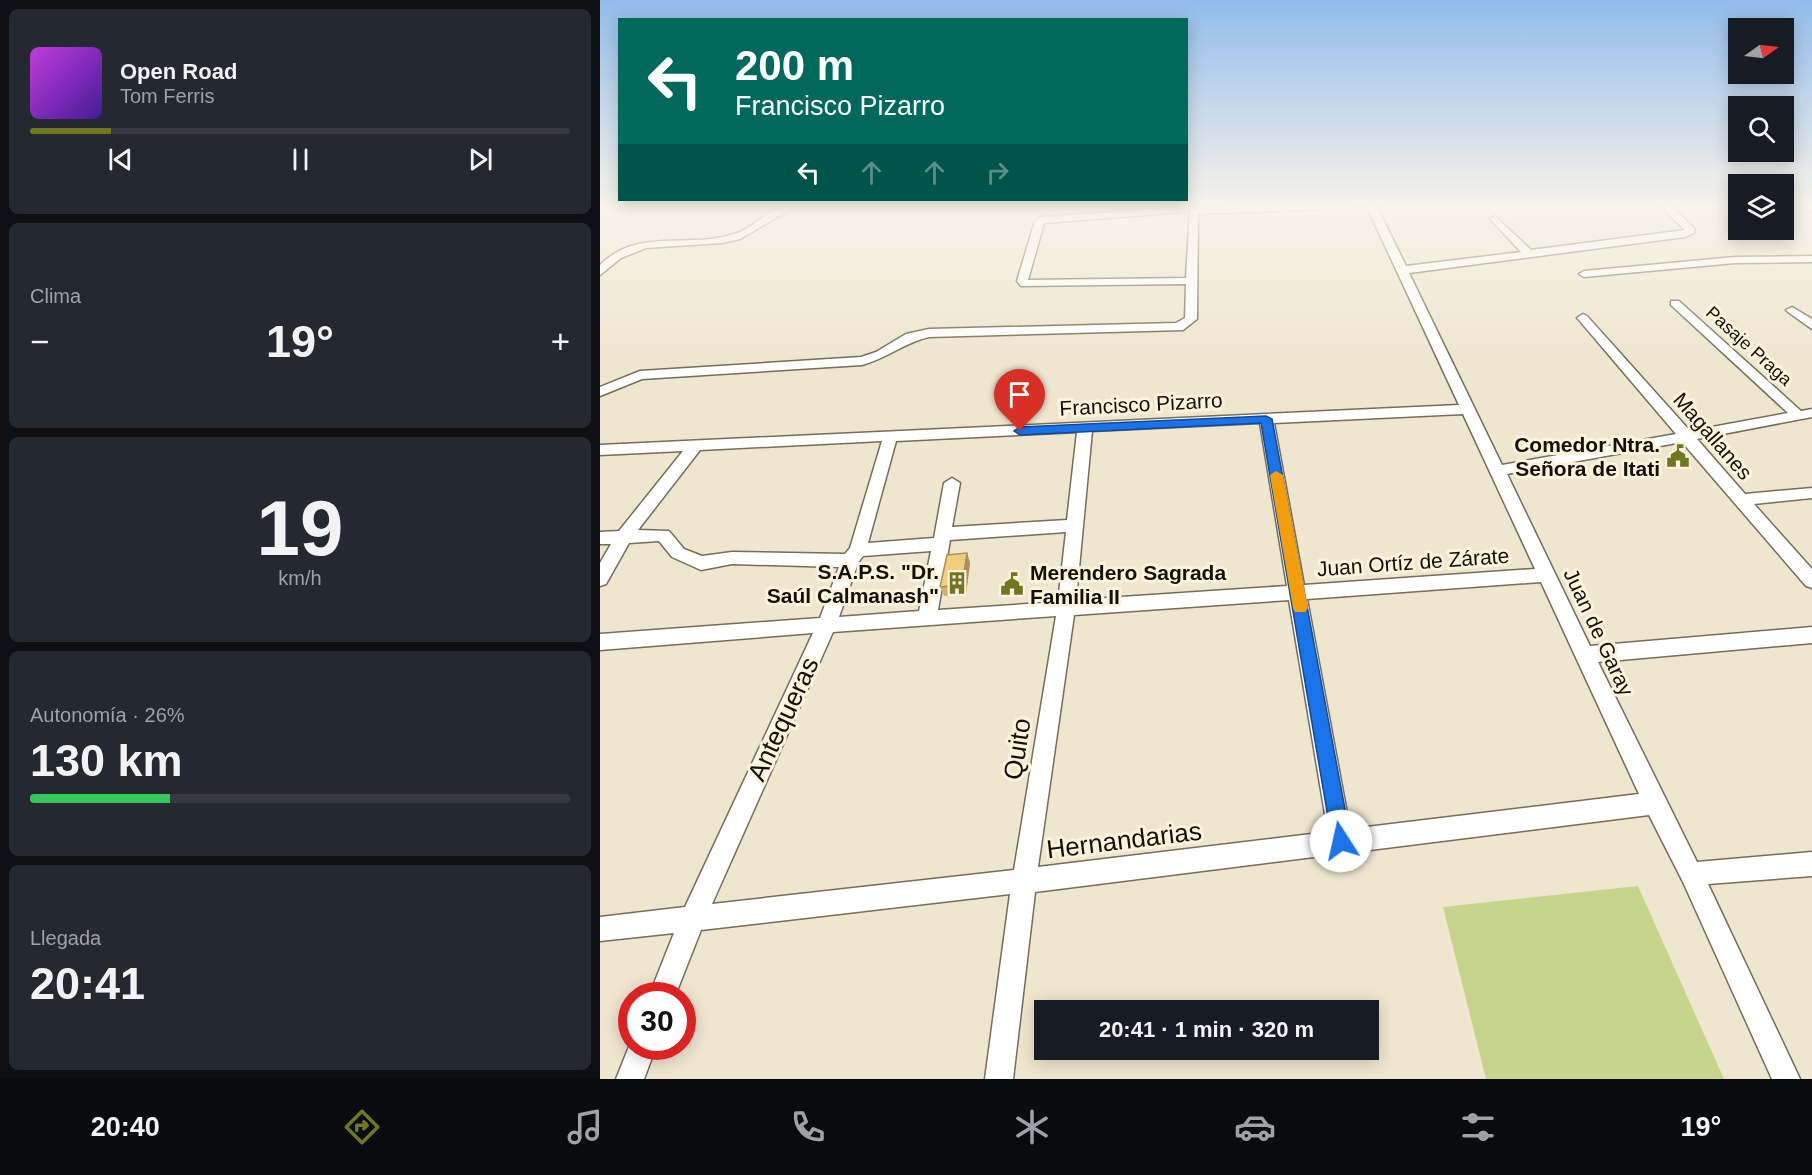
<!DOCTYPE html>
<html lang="es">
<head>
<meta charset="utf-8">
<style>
  :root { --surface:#171b24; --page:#242831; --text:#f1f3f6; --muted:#9ea1a6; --line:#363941; --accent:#717720 }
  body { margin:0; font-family:Helvetica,sans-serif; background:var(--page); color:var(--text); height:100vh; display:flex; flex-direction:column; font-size:22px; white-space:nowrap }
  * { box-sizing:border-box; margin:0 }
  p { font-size:20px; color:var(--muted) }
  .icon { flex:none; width:33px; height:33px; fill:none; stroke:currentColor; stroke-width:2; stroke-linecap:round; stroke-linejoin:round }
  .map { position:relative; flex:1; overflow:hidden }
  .details { display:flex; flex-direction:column; gap:9px; padding:9px; background:#0d0f14; width:600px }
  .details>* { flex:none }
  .banner { position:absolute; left:18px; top:18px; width:570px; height:183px; border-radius:0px; box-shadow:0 3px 15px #0003; background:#00695c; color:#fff; overflow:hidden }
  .needle { width:39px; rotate:76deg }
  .buttons { position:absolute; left:1128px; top:18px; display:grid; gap:12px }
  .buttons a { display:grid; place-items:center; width:66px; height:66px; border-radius:0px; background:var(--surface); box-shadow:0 3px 15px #0003; font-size:30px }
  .speed { position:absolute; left:18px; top:982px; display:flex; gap:12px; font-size:30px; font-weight:700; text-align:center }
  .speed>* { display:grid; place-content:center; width:78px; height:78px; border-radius:50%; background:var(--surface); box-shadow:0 3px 15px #0003; line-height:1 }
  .speed .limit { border:9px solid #d22; background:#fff; color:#111 }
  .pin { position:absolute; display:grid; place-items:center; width:51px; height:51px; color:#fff; margin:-62px -26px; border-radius:50% 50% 50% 0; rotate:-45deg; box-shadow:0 0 6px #0007 }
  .pin .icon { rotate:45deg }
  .me { position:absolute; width:66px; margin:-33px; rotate:350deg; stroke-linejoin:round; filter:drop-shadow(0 0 4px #0008) }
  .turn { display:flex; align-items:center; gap:21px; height:126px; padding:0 18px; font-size:27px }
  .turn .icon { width:78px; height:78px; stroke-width:2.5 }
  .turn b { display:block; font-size:42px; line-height:51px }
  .lanes { display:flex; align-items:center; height:57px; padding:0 18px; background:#0003; justify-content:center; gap:30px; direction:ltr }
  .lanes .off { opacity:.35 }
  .big { font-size:45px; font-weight:700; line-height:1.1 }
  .details .card { flex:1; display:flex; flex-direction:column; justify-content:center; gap:9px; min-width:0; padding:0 21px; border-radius:9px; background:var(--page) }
  .details .dial { align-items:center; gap:0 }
  .dial b { font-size:78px; line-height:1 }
  .song { display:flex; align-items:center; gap:18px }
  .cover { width:72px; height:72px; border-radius:9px; background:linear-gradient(135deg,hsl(290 70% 55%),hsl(260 70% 35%)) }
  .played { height:6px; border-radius:3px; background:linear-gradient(90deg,var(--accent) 15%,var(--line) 15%) }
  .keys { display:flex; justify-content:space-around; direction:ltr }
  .heat { display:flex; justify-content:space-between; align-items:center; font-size:33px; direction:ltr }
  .charge { height:9px; border-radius:4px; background:linear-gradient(90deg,#34c759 26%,var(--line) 0) }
  .trip { position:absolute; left:434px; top:1000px; width:345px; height:60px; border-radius:0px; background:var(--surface); box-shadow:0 3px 15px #0003; font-weight:700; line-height:60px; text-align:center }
  .dock { display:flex; height:96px; justify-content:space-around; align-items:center; background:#090b0e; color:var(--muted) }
  .dock .icon { width:42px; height:42px }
  .dock .current { color:var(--accent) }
  .dock b { font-size:27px; color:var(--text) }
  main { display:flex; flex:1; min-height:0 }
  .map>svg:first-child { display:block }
  .green { fill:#c7d58c }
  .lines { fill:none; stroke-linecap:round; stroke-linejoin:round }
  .minor-casing { stroke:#766d5a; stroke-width:3 }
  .minor { fill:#fff; fill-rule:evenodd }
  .wall { fill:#d0b16b }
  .shaded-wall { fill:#a99057 }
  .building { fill:#f2ce7c; stroke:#a99057; stroke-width:1.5 }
  .route { fill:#1a73e8; stroke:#114b97; stroke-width:1.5 }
  .slow { fill:#f59e0b }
  .labels { text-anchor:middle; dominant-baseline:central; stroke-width:6; stroke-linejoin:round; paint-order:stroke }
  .far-street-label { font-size:18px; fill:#131009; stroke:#fdf3dd }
  .street-label { font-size:21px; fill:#131009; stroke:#fdf3dd }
  .poi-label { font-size:21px; font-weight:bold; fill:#131009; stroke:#fdf3dd; text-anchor:end }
  .near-street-label { font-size:26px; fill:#131009; stroke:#fdf3dd }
</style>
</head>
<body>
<main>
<section class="details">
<div class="card">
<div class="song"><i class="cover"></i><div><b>Open Road</b><p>Tom Ferris</p></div></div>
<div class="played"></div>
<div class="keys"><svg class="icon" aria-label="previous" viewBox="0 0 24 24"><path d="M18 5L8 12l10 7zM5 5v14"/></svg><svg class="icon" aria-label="pause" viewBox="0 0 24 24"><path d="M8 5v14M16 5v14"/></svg><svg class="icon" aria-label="next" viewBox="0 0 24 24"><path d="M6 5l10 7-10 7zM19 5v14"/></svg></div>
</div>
<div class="card"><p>Clima</p>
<div class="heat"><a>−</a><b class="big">19°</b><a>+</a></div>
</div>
<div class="card dial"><b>19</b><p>km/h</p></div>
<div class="card"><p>Autonomía · 26%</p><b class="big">130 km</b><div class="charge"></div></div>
<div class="card"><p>Llegada</p><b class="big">20:41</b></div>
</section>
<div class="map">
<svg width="1212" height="1079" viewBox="0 0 1212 1079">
  <rect width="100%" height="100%" fill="#efe6d0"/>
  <path class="green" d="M1038 886 1124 1079H886L843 907Z"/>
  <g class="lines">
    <g class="minor-casing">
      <g id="minor">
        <path d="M182 205H198L140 239 122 243 46 248 21 258 0 275V265C38 227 88 249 134 234 152 229 165 213 182 205Z"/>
        <path d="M680 205H763L758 208 598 214 597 319 583 330 329 337C305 342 286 359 262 365L42 379 0 396V387L40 371 261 357 276 352 306 334 329 329 576 323 585 318 586 284 421 286 417 281 435 221 441 217 586 207V211L583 212 444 223 428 280 586 278 590 209Z"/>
        <path d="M766 205H776L806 266 921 252 892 221 890 219 895 216 931 250 1085 230 1059 205H1070L1094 228V233L1085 237 809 273 902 465 1076 434 979 320 977 318 983 314 987 316 1090 431 1188 413 1071 305V301H1079L1201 411 1212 409V417L1097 439 1145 494 1212 488V498L1154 504 1212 569V588L1206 586 1082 442 907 474 990 646 1212 627V643L998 662 1097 862 1212 852V876L1108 884 1200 1079H1172L1083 882 1049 815 435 892 413 1079H385L410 894 101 930 75 996H49L74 933 0 941V917L85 907 213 633 0 650V634L220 618 239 567 132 564 101 570 72 557 59 541 29 543 6 584 0 586V563L11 544H0V532L19 531 83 451 0 455V445L859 405ZM863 414 935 569 704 585 674 423ZM660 423 687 586 476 600 492 431ZM477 432 467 520 352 527 360 483 352 478 344 483 334 538 268 543 296 441ZM282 441 250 548 245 554 132 552 102 556 84 549 69 531 38 530 100 450ZM466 532 458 602 338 610 350 540ZM331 551 319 611 239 617 258 563 263 556ZM941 582 1039 794 750 829 707 599ZM689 600 728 832 438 867 474 615ZM456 616 414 870 112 904 233 632Z"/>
        <path d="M1203 205H1212V211Z"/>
        <path d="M1212 256V262L1135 263 984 277 979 274 984 271 1135 257Z"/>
        <path d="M1192 307 1212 319V329L1188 312 1186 310Z"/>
        <path d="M32 1039V1047H56L44 1079H16Z"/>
      </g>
    </g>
    <use href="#minor" class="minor"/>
  </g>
  <path class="wall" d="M367 553 370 563 366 594 344 596 340 587Z"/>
  <path class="shaded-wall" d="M367 553 370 563 366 594 362 585Z"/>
  <path class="building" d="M367 553 362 585 340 587 347 555Z"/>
  <linearGradient id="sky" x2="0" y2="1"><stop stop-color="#91bcec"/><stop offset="0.58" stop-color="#f8f4ea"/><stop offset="1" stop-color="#f8f4ea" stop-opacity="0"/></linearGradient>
  <rect width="1212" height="356" fill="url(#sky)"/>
  <path class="route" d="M666 416 672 419 751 841 748 848 741 851 734 848 732 841 661 423 420 435 414 431 420 427Z"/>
  <path class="slow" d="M676 471 683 475 708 608 705 612H695L693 608 670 475Z"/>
  <defs>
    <g id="civic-bare" transform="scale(1.8)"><path d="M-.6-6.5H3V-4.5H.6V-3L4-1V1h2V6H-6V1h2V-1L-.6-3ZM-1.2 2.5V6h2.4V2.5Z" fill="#717720" stroke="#fdf3dd" stroke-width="2.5" paint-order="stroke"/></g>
    <g id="building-bare" transform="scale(1.8)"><path d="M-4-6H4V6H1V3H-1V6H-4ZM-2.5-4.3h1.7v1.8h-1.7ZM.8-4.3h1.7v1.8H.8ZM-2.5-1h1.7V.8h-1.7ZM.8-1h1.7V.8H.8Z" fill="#717720" stroke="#fdf3dd" stroke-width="2.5" paint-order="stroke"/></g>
  </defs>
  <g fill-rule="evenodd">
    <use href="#civic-bare" x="1078" y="456"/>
    <use href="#building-bare" x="357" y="583"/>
    <use href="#civic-bare" x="412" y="584"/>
  </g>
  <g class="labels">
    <g class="far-street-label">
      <text transform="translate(1149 346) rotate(42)">Pasaje Praga</text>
    </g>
    <g class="street-label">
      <text transform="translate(541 404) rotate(-3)">Francisco Pizarro</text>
      <text transform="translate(1113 436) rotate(49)">Magallanes</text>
      <text transform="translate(813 562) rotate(-4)">Juan Ortíz de Zárate</text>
      <text transform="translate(999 632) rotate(65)">Juan de Garay</text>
    </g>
    <g class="poi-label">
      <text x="1060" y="444">Comedor Ntra.<tspan x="1060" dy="24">Señora de Itati</tspan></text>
      <text x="339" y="571">S.A.P.S. "Dr.<tspan x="339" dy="24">Saúl Calmanash"</tspan></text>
      <text x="430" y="572" text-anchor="start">Merendero Sagrada<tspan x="430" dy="24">Familia II</tspan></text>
    </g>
    <g class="near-street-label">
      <text transform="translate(183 719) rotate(-65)">Antequeras</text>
      <text transform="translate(417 749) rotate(-81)">Quito</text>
      <text transform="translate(524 840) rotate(-7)">Hernandarias</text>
    </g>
  </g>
</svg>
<div class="buttons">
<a><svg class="needle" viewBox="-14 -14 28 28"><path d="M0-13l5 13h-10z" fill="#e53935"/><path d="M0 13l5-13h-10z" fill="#9ea1a6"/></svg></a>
<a><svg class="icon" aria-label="search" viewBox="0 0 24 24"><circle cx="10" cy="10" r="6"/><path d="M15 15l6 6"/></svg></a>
<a><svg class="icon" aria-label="layers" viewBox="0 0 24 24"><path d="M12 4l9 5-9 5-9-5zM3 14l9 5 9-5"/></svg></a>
</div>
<div class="speed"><div class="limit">30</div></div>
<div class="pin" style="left:420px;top:431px;background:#d93025"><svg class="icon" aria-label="arrive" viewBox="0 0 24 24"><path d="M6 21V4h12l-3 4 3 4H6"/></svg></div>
<svg class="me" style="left:741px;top:841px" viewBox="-20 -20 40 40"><circle r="19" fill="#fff"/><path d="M0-13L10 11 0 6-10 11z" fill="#1a73e8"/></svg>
<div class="trip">20:41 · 1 min · 320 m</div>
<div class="banner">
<div class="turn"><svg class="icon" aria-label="left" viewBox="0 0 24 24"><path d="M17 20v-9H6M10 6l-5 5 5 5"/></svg><div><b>200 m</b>Francisco Pizarro</div></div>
<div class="lanes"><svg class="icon" aria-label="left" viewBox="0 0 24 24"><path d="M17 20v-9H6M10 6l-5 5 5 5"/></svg><svg class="icon off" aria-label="ahead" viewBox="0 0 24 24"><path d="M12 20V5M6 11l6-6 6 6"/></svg><svg class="icon off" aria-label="ahead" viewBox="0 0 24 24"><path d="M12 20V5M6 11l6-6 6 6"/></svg><svg class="icon off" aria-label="right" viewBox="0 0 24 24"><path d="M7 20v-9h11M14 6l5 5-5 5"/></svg></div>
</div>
</div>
</main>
<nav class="dock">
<b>20:40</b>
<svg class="icon current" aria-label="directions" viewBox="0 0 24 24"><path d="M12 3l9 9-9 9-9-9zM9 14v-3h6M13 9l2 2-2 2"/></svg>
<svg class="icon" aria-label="music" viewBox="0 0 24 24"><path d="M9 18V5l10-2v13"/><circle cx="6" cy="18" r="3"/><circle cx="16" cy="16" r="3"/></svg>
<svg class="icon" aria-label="phone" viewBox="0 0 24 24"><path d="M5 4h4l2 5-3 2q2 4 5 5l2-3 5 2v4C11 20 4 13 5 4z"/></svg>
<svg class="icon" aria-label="climate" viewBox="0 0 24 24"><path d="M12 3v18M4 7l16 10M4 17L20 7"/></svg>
<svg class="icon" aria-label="car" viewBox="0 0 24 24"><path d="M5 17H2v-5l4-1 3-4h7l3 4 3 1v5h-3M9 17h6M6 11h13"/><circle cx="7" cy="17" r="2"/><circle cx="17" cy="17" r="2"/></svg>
<svg class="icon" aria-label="filters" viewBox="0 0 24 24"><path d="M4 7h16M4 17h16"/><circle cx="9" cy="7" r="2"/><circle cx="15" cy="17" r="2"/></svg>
<b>19°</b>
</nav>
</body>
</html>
